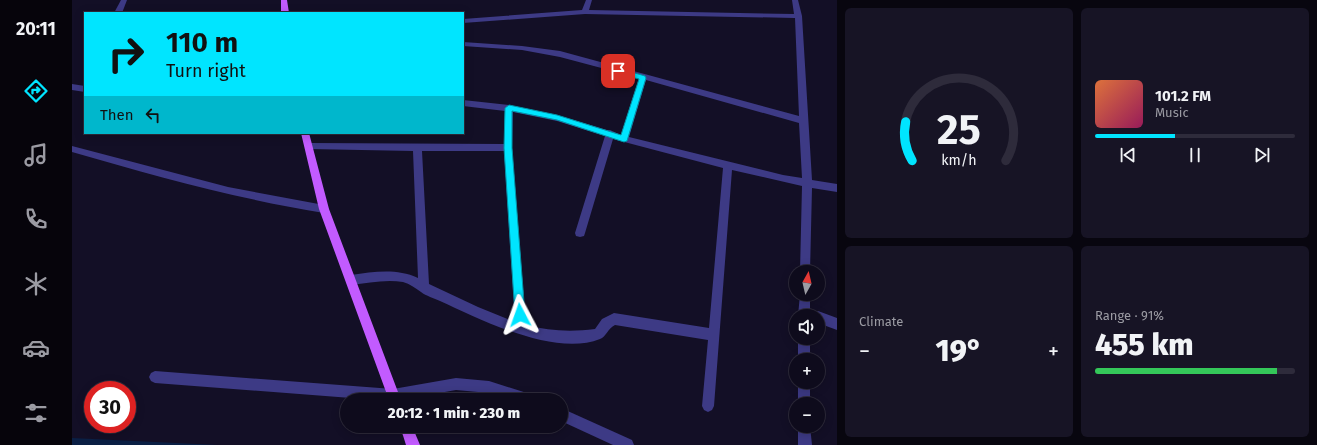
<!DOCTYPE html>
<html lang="en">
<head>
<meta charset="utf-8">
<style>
  :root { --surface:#0e0b1c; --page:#171425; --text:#f1f3f6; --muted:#9b9ba3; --line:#2e2b3b; --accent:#00e5ff }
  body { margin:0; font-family:"Fira Sans",sans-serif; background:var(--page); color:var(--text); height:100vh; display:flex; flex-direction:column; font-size:15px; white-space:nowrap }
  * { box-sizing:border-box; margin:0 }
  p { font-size:13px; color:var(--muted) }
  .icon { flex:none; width:22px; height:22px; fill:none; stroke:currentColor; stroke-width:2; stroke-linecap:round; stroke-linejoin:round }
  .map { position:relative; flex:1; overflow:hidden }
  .details { display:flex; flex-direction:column; gap:8px; padding:8px; background:#08060f; width:480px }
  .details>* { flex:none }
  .hud { position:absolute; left:12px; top:12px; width:380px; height:122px; border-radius:0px; box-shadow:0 2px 10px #0003,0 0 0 1px var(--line); background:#00e5ff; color:#111; overflow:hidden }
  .needle { width:26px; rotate:8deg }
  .tools { position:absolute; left:717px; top:265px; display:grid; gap:8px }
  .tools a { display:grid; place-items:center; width:36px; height:36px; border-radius:50%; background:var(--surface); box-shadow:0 2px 10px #0003,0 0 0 1px var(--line); font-size:20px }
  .speed { position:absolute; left:12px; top:381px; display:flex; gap:8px; font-size:20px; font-weight:700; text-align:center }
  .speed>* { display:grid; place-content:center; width:52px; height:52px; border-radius:50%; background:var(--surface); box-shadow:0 2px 10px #0003,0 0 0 1px var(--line); line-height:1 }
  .speed .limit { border:6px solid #d22; background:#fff; color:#111 }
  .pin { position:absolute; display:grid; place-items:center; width:34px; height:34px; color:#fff; margin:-17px; border-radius:8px; box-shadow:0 2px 6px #0006 }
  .me { position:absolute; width:44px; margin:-22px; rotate:356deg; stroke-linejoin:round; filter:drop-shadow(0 0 3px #0008) }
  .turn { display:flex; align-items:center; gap:14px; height:84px; padding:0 16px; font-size:18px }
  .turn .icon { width:52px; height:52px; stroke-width:2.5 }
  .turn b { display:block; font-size:28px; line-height:34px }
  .then { display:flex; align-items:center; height:38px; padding:0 16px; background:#0003; gap:8px; font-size:15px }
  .big { font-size:30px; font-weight:800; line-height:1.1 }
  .details .tile { flex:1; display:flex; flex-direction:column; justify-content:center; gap:6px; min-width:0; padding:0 14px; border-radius:6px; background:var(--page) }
  .details .dial { align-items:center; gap:0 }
  .dial svg { height:104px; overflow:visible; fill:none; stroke:var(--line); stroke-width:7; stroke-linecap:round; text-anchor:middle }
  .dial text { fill:var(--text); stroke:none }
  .song { display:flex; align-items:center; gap:12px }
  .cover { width:48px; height:48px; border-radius:6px; background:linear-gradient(135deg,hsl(20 70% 55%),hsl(330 70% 35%)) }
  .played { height:4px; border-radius:2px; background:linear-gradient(90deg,var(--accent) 40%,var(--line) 40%) }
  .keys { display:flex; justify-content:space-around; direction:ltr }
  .heat { display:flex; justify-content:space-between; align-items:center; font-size:22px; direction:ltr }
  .charge { height:6px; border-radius:3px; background:linear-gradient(90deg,#34c759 91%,var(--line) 0) }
  .details .tiles { flex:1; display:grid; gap:8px; grid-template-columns:repeat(2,1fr) }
  .trip { position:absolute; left:268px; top:393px; width:228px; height:40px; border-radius:20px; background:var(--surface); box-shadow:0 2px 10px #0003,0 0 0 1px var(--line); font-weight:800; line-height:40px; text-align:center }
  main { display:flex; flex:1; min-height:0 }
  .menu { display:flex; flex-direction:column; width:72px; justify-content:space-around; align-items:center; background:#06040b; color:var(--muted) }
  .menu .icon { width:28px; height:28px }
  .menu .active { color:var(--accent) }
  .menu b { font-size:18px; color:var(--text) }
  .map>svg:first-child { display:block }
  .water { fill:#0a1f44 }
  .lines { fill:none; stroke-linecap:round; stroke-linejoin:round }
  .minor { fill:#3d3a85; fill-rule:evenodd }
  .primary { fill:#c25bff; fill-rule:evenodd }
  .route { fill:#00e5ff; stroke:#0095a6 }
</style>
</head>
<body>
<main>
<nav class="menu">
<b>20:11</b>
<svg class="icon active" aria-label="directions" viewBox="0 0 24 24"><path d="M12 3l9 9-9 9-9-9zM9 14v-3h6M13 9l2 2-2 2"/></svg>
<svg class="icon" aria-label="music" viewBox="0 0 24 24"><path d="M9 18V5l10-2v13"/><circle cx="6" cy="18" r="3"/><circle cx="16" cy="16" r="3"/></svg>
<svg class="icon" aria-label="phone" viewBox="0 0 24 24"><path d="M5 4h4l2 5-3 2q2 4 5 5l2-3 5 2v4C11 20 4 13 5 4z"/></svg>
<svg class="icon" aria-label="climate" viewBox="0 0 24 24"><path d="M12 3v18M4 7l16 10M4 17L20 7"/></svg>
<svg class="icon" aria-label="car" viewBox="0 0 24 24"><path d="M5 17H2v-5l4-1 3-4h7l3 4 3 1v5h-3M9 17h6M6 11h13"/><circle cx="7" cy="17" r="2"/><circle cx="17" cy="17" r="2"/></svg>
<svg class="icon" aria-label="filters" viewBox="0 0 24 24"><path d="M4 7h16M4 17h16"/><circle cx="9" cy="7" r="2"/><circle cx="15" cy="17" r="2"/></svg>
</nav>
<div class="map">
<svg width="765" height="445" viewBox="0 0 765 445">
  <rect width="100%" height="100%" fill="#130f26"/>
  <path class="water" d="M0 438 146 445H0Z"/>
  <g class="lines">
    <g class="minor">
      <path d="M49 0H55L50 13H42Z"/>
      <path d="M514 0H520L517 10 722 14 720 0H726L730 16 740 180 765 184V192L740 188 738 272H728L730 186 660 170 642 406 640 410 636 412 632 410 630 406 636 340 543 325C536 328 534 337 528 339 483 357 409 320 368 301 362 298 354 296 349 292 343 288 338 284 331 282 314 279 296 283 279 285L275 284 274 280 275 276 279 275C302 272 324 268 346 278L341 151 237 149 233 146 237 143 432 144 433 111 391 106V100L437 105 485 115 535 130H538L549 135 567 78 488 57 450 50 391 46V42L450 46 488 51 727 116 723 18 513 14 391 23V19L510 10ZM574 80 727 123 730 178 711 175 557 137ZM441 112 485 121 533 136 503 233 504 236 508 237 512 236 513 233 541 139 651 168 637 328 542 313 530 319 523 329C499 332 477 331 454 325L440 148ZM350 151H432L443 322 406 307 357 284Z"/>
      <path d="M0 84 13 86V92L0 90Z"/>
      <path d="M0 146 156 187 252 205 255 206 257 209 255 212 252 213C166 199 83 176 0 152Z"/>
      <path d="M728 294H738V316H726Z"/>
      <path d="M746 311 765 318V330L746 323V316H741L742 313Z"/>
      <rect x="726" y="338" width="12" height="22"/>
      <path d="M83 371 321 389 384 378 417 381 458 394 462 396 464 400H439L417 393 384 390 328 400H305L83 383 79 381 77 377 79 373Z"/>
      <rect x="726" y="382" width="12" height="22"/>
      <path d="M489 408 560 440 562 445H541L489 421Z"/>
      <path d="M726 426H738L740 445H726Z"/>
    </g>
    <g class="primary">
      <path d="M209 0H215L217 13H209Z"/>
      <path d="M229 133H237L257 209 329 400H317L247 209Z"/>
      <path d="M328 426H340L348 445H334Z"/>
    </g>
  </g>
  <path class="route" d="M546 68 573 76 574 78 555 141 552 142 485 120 440 111V148L453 315 452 318 448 320 445 318 443 315 432 148 433 108 437 105 485 115 549 135 567 79 543 73V69Z"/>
</svg>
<div class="tools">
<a><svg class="needle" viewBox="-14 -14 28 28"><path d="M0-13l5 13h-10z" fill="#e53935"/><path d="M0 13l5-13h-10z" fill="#9b9ba3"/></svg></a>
<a><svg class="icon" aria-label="sound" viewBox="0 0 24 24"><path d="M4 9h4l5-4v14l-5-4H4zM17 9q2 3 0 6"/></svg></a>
<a>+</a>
<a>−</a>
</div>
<div class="speed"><div class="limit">30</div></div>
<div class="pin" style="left:546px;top:71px;background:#d93025"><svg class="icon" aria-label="arrive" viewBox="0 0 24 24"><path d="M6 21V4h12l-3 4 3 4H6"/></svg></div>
<svg class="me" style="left:448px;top:315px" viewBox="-20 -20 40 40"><path d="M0-17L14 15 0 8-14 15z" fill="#00e5ff" stroke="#fff" stroke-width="4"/></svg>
<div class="trip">20:12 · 1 min · 230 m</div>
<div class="hud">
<div class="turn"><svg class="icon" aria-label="right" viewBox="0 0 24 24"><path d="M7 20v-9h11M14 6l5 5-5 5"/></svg><div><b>110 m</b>Turn right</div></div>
<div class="then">Then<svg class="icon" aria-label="left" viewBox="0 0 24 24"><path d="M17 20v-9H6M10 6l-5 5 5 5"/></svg></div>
</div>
</div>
<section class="details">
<div class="tiles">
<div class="tile dial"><svg viewBox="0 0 100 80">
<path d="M14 69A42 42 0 1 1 86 69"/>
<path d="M14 69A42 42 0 0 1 9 39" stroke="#00e5ff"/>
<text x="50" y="56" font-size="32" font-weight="700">25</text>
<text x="50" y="72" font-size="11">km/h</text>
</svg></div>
<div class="tile">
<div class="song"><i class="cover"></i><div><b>101.2 FM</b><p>Music</p></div></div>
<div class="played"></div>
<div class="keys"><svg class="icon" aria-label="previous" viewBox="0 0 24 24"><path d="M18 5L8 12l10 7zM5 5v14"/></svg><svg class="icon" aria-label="pause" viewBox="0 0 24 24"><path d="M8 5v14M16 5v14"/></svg><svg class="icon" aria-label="next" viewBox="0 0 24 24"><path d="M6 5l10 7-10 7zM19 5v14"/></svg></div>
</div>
<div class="tile"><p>Climate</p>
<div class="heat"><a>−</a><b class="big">19°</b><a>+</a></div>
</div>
<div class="tile"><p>Range · 91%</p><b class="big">455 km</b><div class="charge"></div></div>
</div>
</section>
</main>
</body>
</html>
